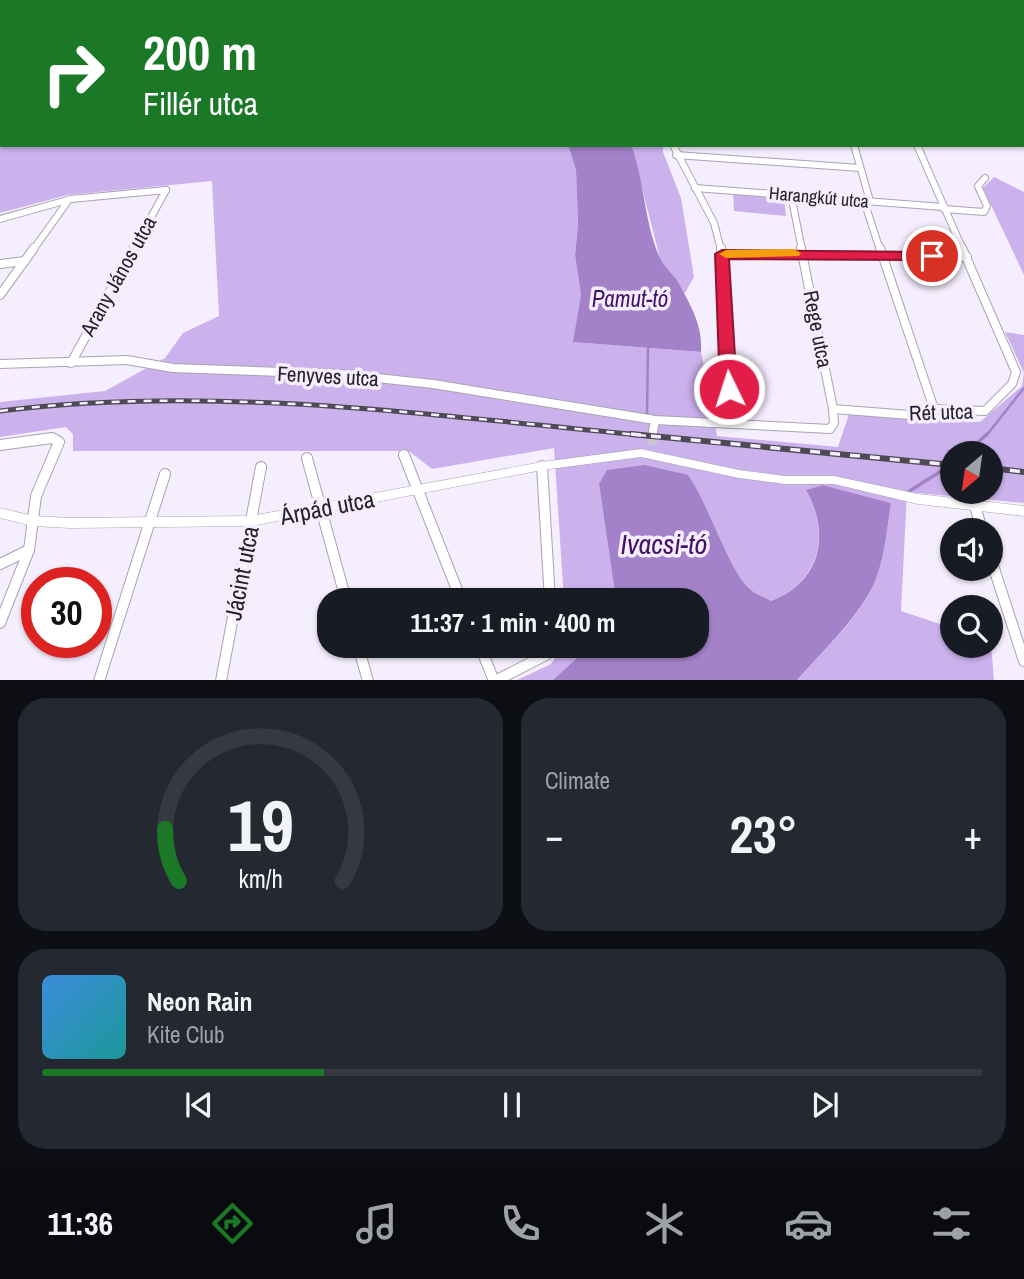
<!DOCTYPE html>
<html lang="en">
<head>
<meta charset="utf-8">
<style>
  :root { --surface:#171b24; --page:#242831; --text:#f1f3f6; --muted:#9ea1a6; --line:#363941; --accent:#1a7827 }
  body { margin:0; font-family:"Archivo Narrow",sans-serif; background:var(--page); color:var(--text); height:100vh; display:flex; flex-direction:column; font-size:26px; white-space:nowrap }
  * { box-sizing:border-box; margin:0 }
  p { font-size:23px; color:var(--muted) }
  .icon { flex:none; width:38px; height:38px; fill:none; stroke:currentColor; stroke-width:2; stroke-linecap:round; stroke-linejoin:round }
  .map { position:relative; height:680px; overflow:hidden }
  .sheet { display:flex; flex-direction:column; gap:18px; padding:18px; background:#0d0f14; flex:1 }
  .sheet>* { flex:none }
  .banner { position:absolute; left:0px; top:0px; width:1026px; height:147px; box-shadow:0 2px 5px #0004; background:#1a7827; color:#fff; overflow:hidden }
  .needle { width:46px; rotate:209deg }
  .buttons { position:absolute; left:940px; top:441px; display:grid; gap:14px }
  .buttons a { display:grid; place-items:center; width:63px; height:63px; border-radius:50%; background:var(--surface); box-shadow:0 2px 5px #0004; font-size:35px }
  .speed { position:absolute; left:21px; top:567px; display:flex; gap:14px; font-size:35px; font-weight:700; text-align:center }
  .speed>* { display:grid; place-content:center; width:91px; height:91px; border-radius:50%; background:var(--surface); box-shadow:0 2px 5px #0004; line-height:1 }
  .speed .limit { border:10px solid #d22; background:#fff; color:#111 }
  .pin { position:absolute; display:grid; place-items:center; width:60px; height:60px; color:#fff; margin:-30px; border:4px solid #fff; border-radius:50%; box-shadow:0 2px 7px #0007 }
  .me { position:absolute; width:77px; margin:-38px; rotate:356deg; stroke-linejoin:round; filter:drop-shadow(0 0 5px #0008) }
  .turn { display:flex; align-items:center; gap:24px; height:147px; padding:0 28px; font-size:32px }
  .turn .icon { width:91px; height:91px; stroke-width:2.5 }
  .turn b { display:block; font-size:49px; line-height:60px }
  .big { font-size:52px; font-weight:700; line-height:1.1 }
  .sheet .tile { flex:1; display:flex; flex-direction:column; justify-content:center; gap:10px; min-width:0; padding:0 24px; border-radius:28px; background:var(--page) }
  .sheet .dial { align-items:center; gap:0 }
  .dial svg { height:182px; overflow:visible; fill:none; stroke:var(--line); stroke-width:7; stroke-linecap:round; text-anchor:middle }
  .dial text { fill:var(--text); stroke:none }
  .song { display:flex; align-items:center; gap:21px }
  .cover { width:84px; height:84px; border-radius:10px; background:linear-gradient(135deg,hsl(210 70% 55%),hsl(180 70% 35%)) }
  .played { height:7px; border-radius:4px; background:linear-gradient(90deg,var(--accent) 30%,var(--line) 30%) }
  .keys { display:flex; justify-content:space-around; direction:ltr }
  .heat { display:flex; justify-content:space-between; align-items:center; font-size:38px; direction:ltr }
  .sheet .tiles { flex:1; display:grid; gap:18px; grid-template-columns:1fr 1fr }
  .tile:last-child { grid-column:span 2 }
  .trip { position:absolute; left:317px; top:588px; width:392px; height:70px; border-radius:28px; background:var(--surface); box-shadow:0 2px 5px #0004; font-weight:700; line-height:70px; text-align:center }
  .dock { display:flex; height:112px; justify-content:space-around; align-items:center; background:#090b0e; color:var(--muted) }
  .dock .icon { width:49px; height:49px }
  .dock .selected { color:var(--accent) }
  .dock b { font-size:32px; color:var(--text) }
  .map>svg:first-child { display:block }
  .green { fill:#ccb2ed; fill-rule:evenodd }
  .water { fill:#a382c9 }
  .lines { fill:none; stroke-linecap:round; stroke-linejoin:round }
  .stream-far1 { stroke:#a382c9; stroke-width:2.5 }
  .stream { stroke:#a382c9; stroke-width:3.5 }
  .minor-tunnel-far1 { stroke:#cbc5d3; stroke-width:8; stroke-dasharray:8 3.5; stroke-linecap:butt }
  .minor-tunnel { stroke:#cbc5d3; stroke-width:10; stroke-dasharray:10 5; stroke-linecap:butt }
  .minor-far3-casing { stroke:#a9a2b2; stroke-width:5 }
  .minor-far2-casing { stroke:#a9a2b2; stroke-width:8 }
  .minor-far1-casing { stroke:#a9a2b2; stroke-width:10 }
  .minor-casing { stroke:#a9a2b2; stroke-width:12 }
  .tertiary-casing { stroke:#a9a2b2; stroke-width:1 }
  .minor-far3 { stroke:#fff; stroke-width:4.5 }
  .minor-far2 { stroke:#fff; stroke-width:6 }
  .minor-far1 { stroke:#fff; stroke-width:8 }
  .minor { stroke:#fff; stroke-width:10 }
  .tertiary { fill:#fff; fill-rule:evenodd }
  .rail-far1-casing { stroke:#4d4a52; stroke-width:5 }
  .rail-casing { stroke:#4d4a52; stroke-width:6 }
  .rail-far1 { stroke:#f5eefe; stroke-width:2.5; stroke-dasharray:8; stroke-linecap:butt }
  .rail { stroke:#f5eefe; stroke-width:3.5; stroke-dasharray:10; stroke-linecap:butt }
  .route { fill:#e11d48; stroke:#92132f; stroke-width:2 }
  .slow { fill:#f59e0b }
  .labels { text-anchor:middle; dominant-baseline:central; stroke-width:7; stroke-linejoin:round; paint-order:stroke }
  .far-street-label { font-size:18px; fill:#252329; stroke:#f5eefe }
  .street-label { font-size:21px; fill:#252329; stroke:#f5eefe }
  .water-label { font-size:23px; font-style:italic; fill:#421267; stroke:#f5eefe }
  .near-street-label { font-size:24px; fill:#252329; stroke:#f5eefe }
  .near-water-label { font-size:28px; font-style:italic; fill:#421267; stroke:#f5eefe }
</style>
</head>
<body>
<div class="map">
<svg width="1024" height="681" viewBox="0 0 1024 681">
  <rect width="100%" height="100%" fill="#f5eefe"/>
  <g class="green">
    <path d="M0 84 2 145H568L576 170 578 224 575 255 581 295 574 342 701 352 717 436 838 447 849 414 980 422 1022 386 1024 373 1005 332 1024 335V503L907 492 901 611 952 628V646H990L991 643 994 680H797C822 652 855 622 872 588 884 563 887 530 891 503L823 485 806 490C831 535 820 581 771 601 764 597 757 595 751 590 730 574 708 502 688 475L599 484 616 600H564L554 448 432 469 409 451H73V434L66 427 0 437V402L105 391 165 358 183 333 219 316 212 181 67 195 0 213ZM952 453H990V492H952Z"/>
    <path d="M631 145H663V152L681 198 694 277 683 296 677 281 661 262Z"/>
    <path d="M994 177 1024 192V275L983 188Z"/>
    <path d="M733 194 784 199 786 216 734 211Z"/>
    <path d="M563 646H590L553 680 515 681 551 664Z"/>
  </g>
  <g class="water">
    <path d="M568 145H631C645 181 644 225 661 260 665 268 673 274 678 282 690 305 703 324 701 352L573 342 581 295 575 255 578 224 576 170Z"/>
    <path d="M645 465 688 475C708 502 730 574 751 590 757 595 764 597 771 601 821 582 831 534 806 490L823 485 891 503C887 530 884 564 872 588 854 622 822 652 797 680H553L590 646H696V600H616L599 484 607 470Z"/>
  </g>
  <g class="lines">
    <g class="stream-far1">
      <path d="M647 416 648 346"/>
      <path d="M986 436 1024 388"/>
    </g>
    <g class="stream">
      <path d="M967 453 987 434"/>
      <path d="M908 492 946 468"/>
    </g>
    <path class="minor-tunnel-far1" d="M653 436V432"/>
    <path class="minor-tunnel" d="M652 445 653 434"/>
    <g class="minor-far3-casing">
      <path id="minor-far3" d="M288 2 300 0"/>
    </g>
    <g class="minor-far2-casing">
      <g id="minor-far2">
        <path d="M673 145 714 223 721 250"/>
        <path d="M854 145 870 201"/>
        <path d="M917 145 963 250"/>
        <path d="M676 155 860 168"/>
        <path d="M695 188 943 207"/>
        <path d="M791 195 802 250"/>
        <path d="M864 201 880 250"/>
        <path d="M944 209 984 212 987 206 978 186 985 178"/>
        <path d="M0 219 71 199 166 190"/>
        <path d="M33 250 68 201"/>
        <path d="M133 250 166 190"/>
      </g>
    </g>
    <g class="minor-far1-casing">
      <g id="minor-far1">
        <path d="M880 248 934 409"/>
        <path d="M722 254 967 257"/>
        <path d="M0 264 25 261"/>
        <path d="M0 295 34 248"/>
        <path d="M71 363 134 248"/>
        <path d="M0 364 127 360 173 368 340 374 433 384 655 420 830 429 834 423 833 409 801 248"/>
        <path d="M833 409 923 416 934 409 985 411 1012 384 1016 372 962 248"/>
        <path d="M709 423 722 412 728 399 721 248"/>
        <path d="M653 432 655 420"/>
      </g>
    </g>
    <g class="minor-casing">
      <g id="minor">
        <path d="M0 445 52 438 59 442 36 496 29 550 0 623"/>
        <path d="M404 455 461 600"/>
        <path d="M307 458 346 600"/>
        <path d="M542 466 550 600"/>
        <path d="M975 506 982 530"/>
        <path d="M990 556 1024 661"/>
        <path d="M0 564 29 550"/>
        <path d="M358 646 368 681"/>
        <path d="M480 646 494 681"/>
        <path d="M99 681 165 474"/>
        <path d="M221 681 261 467"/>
        <path d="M495 681 546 655 551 646"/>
      </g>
    </g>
    <g class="tertiary-casing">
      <path id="tertiary" d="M641 449 739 470 785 476H834L918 494 1024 506V516L918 504 834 484H785L739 478 641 457 542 470 251 526 70 528 33 526 0 518V508L33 516 70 518 251 516 542 462Z"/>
    </g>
    <use href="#minor-far3" class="minor-far3"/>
    <use href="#minor-far2" class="minor-far2"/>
    <use href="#minor-far1" class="minor-far1"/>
    <use href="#minor" class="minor"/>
    <use href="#tertiary" class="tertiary"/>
    <g class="rail-far1-casing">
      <path id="rail-far1" d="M0 411C216 384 434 416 650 436"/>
    </g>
    <g class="rail-casing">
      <g id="rail">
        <path d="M631 434 952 465"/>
        <path d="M990 468 1024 472"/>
      </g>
    </g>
    <use href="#rail-far1" class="rail-far1"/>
    <use href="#rail" class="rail"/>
  </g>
  <path class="route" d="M722 250 932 252 938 256 932 260 729 259 737 389 729 395 720 389 715 254Z"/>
  <path class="slow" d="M794 249 801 253 799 256 726 258 719 254 726 250Z"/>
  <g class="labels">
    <g class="far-street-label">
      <text transform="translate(819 197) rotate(5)">Harangkút utca</text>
    </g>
    <g class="street-label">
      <text transform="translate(118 276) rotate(-61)">Arany János utca</text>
      <text transform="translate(818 329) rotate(79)">Rege utca</text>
      <text transform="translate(328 376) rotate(3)">Fenyves utca</text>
      <text transform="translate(941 412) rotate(-2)">Rét utca</text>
    </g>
    <g class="water-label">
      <text x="630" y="298">Pamut-tó</text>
    </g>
    <g class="near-street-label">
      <text transform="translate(327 507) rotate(-11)">Árpád utca</text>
      <text transform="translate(241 573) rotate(-79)">Jácint utca</text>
    </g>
    <g class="near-water-label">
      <text x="664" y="544">Ivacsi-tó</text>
    </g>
  </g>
</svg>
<div class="buttons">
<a><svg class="needle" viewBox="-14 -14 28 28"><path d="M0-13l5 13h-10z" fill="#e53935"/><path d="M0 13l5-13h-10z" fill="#9ea1a6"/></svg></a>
<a><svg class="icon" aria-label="sound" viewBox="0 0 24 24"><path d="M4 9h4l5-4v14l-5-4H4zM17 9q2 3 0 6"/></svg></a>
<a><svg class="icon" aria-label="search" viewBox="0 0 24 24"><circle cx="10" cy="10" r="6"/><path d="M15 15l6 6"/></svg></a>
</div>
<div class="speed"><div class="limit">30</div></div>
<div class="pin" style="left:932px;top:256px;background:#d93025"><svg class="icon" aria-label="arrive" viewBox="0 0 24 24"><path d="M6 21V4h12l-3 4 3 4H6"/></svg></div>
<svg class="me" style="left:729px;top:389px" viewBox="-20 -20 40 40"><circle r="17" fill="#e11d48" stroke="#fff" stroke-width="3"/><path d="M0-11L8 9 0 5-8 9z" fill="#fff"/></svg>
<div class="trip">11:37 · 1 min · 400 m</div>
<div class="banner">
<div class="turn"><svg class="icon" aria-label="right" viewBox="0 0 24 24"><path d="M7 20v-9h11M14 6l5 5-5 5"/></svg><div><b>200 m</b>Fillér utca</div></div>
</div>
</div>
<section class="sheet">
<div class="tiles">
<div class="tile dial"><svg viewBox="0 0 100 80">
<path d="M14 69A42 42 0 1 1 86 69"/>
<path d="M14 69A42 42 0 0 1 8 46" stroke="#1a7827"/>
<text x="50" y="56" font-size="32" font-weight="700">19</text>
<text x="50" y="72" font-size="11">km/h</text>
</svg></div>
<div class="tile"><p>Climate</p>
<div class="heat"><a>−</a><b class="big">23°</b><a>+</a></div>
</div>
<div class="tile">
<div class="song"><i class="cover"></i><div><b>Neon Rain</b><p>Kite Club</p></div></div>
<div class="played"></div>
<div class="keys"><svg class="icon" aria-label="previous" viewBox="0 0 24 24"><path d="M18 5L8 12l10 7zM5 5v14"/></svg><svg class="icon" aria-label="pause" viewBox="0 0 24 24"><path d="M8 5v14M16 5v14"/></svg><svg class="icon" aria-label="next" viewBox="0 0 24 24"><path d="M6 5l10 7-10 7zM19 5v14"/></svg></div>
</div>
</div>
</section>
<nav class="dock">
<b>11:36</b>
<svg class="icon selected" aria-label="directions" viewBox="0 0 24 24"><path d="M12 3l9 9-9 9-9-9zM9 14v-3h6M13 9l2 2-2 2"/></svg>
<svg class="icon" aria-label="music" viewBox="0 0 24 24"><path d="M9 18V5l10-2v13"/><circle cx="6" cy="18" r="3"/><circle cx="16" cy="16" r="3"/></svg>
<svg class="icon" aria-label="phone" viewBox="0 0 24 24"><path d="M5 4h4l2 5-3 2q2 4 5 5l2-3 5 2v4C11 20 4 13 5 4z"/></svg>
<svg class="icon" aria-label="climate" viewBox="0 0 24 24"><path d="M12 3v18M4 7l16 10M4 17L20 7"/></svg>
<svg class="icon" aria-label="car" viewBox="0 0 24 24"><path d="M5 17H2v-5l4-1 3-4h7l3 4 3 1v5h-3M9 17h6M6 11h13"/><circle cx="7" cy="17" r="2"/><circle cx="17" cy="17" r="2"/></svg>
<svg class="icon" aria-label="filters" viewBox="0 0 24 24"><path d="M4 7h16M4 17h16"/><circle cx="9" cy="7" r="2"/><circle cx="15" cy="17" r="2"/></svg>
</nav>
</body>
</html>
